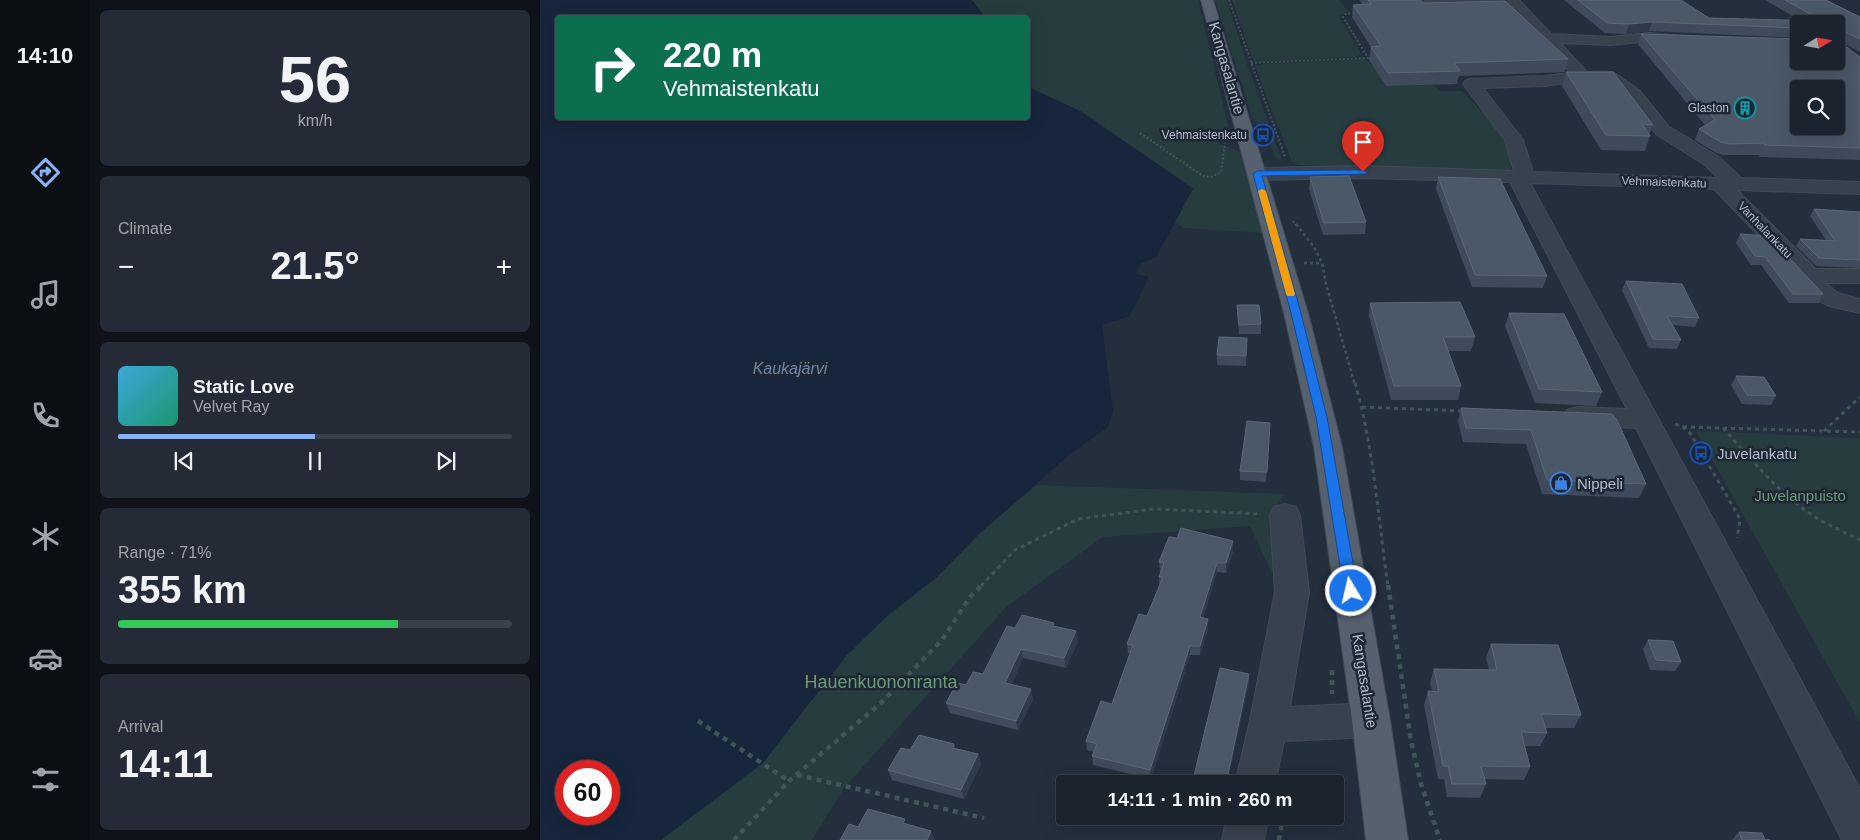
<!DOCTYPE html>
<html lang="en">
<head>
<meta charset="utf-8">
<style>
  :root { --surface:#1b232e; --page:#242b36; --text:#f1f3f6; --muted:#a0a4aa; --line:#39404a; --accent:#8ab4f8 }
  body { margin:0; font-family:Helvetica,sans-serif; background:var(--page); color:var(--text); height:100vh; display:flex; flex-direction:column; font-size:19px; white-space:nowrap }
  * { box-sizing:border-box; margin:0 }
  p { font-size:16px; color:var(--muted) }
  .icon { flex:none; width:28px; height:28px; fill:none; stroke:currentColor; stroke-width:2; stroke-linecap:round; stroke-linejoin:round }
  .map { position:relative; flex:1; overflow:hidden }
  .side { display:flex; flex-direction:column; gap:10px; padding:10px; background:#0f1319; width:450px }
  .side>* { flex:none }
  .hud { position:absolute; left:15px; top:15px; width:475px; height:105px; border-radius:5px; box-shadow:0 5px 20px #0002,0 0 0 1px var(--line); background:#0b6e4f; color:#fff; overflow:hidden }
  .needle { width:32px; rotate:79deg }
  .buttons { position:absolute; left:1250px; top:15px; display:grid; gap:10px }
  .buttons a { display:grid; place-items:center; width:55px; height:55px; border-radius:5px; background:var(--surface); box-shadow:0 5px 20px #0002,0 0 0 1px var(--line); font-size:25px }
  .speed { position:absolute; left:15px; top:760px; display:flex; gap:10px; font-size:25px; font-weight:700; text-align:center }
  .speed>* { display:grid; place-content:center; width:65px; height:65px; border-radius:50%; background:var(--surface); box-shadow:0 5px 20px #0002,0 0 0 1px var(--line); line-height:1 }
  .speed .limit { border:8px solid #d22; background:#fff; color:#111 }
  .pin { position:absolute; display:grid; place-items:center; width:42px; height:42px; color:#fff; margin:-51px -21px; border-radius:50% 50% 50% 0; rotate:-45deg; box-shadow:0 0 5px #0007 }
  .pin .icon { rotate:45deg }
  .me { position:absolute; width:55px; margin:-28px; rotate:351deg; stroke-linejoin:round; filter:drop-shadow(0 0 4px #0008) }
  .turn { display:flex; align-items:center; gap:18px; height:105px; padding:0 25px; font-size:22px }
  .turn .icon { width:65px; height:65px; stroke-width:2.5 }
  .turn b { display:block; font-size:35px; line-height:42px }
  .big { font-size:38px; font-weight:600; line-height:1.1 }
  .side .widget { flex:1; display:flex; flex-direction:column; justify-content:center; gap:8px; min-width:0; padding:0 18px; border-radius:8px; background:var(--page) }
  .side .dial { align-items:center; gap:0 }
  .dial b { font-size:65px; line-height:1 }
  .song { display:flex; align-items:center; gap:15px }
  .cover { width:60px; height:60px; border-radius:8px; background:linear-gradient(135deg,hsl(200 70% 55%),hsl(160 70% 35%)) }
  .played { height:5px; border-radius:2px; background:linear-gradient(90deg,var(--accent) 50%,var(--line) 50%) }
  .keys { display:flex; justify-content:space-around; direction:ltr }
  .heat { display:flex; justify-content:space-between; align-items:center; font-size:28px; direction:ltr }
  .charge { height:8px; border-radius:4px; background:linear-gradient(90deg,#34c759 71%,var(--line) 0) }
  .trip { position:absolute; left:516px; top:775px; width:288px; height:50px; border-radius:5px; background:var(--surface); box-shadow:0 5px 20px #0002,0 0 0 1px var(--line); font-weight:600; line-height:50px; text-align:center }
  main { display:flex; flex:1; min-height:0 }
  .menu { display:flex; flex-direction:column; width:90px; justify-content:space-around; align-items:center; background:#0b0e12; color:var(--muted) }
  .menu .icon { width:35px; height:35px }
  .menu .selected { color:var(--accent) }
  .menu b { font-size:22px; color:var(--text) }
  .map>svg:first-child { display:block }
  .green { fill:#263c3f }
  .water { fill:#17263c; fill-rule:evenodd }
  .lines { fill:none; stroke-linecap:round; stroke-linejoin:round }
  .minor-casing { stroke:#414a57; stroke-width:2 }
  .major-casing { stroke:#414a57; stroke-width:2 }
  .path-far3 { stroke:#3f5557; stroke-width:2; stroke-dasharray:2 2; stroke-linecap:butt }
  .path-far2 { stroke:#3f5557; stroke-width:2.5; stroke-dasharray:3 3; stroke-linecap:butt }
  .path-far1 { stroke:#3f5557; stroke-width:3; stroke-dasharray:4 4; stroke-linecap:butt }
  .path { stroke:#3f5557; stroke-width:4.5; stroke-dasharray:5 5; stroke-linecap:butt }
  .minor { fill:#38414e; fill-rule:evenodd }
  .major { fill:#56606e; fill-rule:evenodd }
  .wall { fill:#3f4b5c }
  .shaded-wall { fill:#2f3b4b }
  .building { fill:#4b5868; stroke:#5c6777; fill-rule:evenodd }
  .route { fill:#1a73e8; stroke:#114b97 }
  .slow { fill:#f59e0b }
  .labels { text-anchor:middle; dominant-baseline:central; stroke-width:5; stroke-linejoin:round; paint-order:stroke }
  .far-poi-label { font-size:12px; fill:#b4bcc9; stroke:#1d2633; text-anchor:end }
  .far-street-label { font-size:12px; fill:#b4bcc9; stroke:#1d2633 }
  .street-label { font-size:15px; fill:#b4bcc9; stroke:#1d2633 }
  .poi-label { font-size:15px; fill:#b4bcc9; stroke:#1d2633; text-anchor:start }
  .park-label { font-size:15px; fill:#6b9a76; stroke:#1d2633 }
  .water-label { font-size:16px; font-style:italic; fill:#6d86a8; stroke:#1d2633 }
  .near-park-label { font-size:18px; fill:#6b9a76; stroke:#1d2633 }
</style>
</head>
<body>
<main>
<nav class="menu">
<b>14:10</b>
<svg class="icon selected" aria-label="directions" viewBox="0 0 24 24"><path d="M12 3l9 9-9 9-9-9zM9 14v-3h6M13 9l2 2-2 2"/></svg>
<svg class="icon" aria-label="music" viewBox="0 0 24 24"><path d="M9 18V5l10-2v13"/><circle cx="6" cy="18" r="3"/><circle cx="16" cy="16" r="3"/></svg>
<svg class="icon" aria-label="phone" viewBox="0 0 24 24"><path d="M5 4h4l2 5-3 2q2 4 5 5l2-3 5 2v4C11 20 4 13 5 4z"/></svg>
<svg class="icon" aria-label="climate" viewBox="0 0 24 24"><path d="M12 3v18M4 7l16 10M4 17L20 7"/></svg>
<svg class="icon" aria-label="car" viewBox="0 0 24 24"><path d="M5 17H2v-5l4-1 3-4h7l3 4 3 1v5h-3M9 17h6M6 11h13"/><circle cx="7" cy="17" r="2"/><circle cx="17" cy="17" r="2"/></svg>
<svg class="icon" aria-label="filters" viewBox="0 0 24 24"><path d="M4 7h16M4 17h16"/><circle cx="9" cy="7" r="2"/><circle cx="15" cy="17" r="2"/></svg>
</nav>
<section class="side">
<div class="widget dial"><b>56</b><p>km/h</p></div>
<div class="widget"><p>Climate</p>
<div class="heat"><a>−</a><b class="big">21.5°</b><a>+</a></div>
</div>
<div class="widget">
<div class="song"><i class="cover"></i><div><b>Static Love</b><p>Velvet Ray</p></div></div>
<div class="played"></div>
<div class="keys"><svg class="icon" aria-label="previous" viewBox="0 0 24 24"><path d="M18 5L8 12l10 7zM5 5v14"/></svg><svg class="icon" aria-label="pause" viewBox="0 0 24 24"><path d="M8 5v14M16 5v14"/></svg><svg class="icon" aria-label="next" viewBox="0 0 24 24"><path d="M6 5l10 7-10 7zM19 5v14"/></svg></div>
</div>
<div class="widget"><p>Range · 71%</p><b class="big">355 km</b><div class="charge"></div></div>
<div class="widget"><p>Arrival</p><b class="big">14:11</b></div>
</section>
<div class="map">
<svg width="1320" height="840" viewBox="0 0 1320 840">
  <rect width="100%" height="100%" fill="#242f3e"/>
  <g class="green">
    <path d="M432 0H658L689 130 676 136 680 144 700 152 725 233 643 228 635 221 653 188 542 112 488 87V18L445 17Z"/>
    <path d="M675 0H687L707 64 742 161 736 159 726 135 728 134 726 131H722L712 117Z"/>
    <path d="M692 0H799L808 11 799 16 800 19 822 55 815 57 719 62 713 61Z"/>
    <path d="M823 59 832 63 846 86 893 85 901 91H922C941 111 979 142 971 170L962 172 758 165 752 162 715 66 722 64Z"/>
    <path d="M1156 431 1320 438V723Z"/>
    <path d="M497 485 744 494 729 523 735 580 710 526 563 537 466 607 304 788 272 840H121L284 687 306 656 347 616 397 577 441 532Z"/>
  </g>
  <path class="water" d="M0 0H432L445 17 18 18V118H488V87L542 112 653 189 616 257 600 264 596 274 609 277 590 316 562 325 573 411 568 427 529 455 441 532 397 577 347 616 306 656 223 763 121 840H0ZM26 771H69V814H26Z"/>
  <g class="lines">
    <g class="minor-casing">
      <g id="minor">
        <path d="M876 0H979L1011 34 1071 37 1109 33 1143 36 1145 39 1143 42 1109 41 1071 45 1020 43 1047 72H1073L1099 90 1128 126 1179 157 1201 178 1320 182V194L1197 190 1276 269H1320V283H1285L1298 293 1320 299V313L1289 306 1276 299 1260 279 1174 189 990 183 1320 789V840H1302L1096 428 1037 425 1027 422 1023 416 1027 410 1037 407 1087 409 970 182 823 178 717 180 710 178 708 174 710 170 717 168 823 166 974 171 965 140 923 84 925 81 931 79 1004 76 1031 73 969 4 887 6 877 3ZM1046 80H1065L1087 96 1116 134 1165 165 1178 178 993 172 983 140 943 88 1004 86Z"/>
        <path d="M745 504 756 507 760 515 769 592 750 707 831 703 844 708 850 720 844 732 831 737 744 741 735 784H695L709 725 735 592 730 515 734 507Z"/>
        <path d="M687 816H729L724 840H682Z"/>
      </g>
    </g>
    <g class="major-casing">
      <path id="major" d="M661 0H673L768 313 802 447 850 720 868 840H826L812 720 774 447 744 313Z"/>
    </g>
    <g class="path-far3">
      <path d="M689 0 745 157"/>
      <path d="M711 63 828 58 803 17 805 14 815 13"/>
      <path d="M600 133 663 176 671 177 681 172 685 143"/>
      <path d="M753 221 757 226"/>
    </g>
    <g class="path-far2">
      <path d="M756 224 774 247 782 263 786 284 815 385"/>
      <path d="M764 263H782"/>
    </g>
    <g class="path-far1">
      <path d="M815 383C834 449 838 518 848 586"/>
      <path d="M822 407 923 411"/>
      <path d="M1135 424 1143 427 1150 433 1198 515 1200 520 1197 538"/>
      <path d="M1143 427 1320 432"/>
      <path d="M1183 428C1211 459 1239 494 1275 517 1289 526 1305 532 1320 540"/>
      <path d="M1284 431 1320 397"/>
      <path d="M441 586 475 550 538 519 614 509 721 514"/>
    </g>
    <g class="path">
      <path d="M848 585 871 741 881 784 900 840"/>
      <path d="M792 670V694"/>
      <path d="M158 721 249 781"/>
      <path d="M257 775 444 818"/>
      <path d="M194 840 249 781 341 703 402 640 430 597 442 585"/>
      <path d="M739 840 743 816"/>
    </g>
    <use href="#minor" class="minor"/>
    <use href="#major" class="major"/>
  </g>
  <g class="wall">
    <path d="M819 0H880L883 3 1028 59 1025 72 919 76 917 84 846 86 829 60 831 47 812 17 813 5 822 4Z"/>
    <path d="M1024 0H1141L1169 18 1261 21 1225 0H1286L1320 17V52L1299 41 1300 43 1310 49V50L1320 57V160L1220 157 1219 155H1184L1176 153 1155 140 1159 129 1165 125 1098 44 1101 34 1259 61 1296 24H1259V38L1109 31 1086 34 1065 33Z"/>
    <path d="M1026 72 1113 125 1109 135 1110 136 1105 151 1061 150 1022 86Z"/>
    <path d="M770 177 826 222 825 234 783 235 769 189Z"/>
    <path d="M898 177 1007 276 1003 288 932 287 896 189Z"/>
    <path d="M1274 209 1320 212V268L1276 266 1256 246 1260 239 1286 240 1270 216Z"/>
    <path d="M1200 234 1283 294 1279 303H1249L1221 265H1211L1196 243Z"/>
    <path d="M1086 281 1159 318 1155 327 1133 325 1141 340 1137 349 1109 348 1082 290Z"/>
    <path d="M830 303 935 337 931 351H908L921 386 918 400H851L829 316Z"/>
    <path d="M697 305 721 324V334H699L697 314Z"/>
    <path d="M969 313 1062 392 1056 406 995 403 965 326Z"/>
    <path d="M707 338 706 366 677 365V355Z"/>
    <path d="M1196 376 1236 396 1231 405 1202 404 1191 385Z"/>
    <path d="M921 408 1072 414 1106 484 1099 498 1002 494 986 444 923 442 918 422Z"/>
    <path d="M730 423 726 482 700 480V471Z"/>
    <path d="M637 538 693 541V551L686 573 677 572 663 618 668 619V629L660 655H650L611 779 553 765 552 756 554 752 547 750 546 741 572 704 590 654 588 653 587 644 607 616 619 586V577L621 572H620L619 562Z"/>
    <path d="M515 626 538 641 526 668 483 658 471 685 493 699 478 730 410 713 406 703 426 685 443 674 475 628Z"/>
    <path d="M1108 640 1141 662 1135 671 1110 670 1103 649Z"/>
    <path d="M951 644 1041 715 1034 728H1005L1007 733 1000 746H985L990 767 984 780 944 779 946 784 940 798 907 797 904 779H898L884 705 888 691H892L890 683 894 669 949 670 946 658Z"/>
    <path d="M414 744 415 748 438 754 441 764 424 799 352 780 348 770 370 750Z"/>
    <path d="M1199 832 1225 840H1230H1192Z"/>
  </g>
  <g class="shaded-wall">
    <path d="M1112 22 1109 31 1086 34 1089 24Z"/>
    <path d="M693 541V551L686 573V563Z"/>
    <path d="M677 563V572L660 627V617Z"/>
    <path d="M668 619V629L660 655V646Z"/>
    <path d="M536 631 538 641 526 668 524 658Z"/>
    <path d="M650 646V655L611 779 610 770Z"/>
    <path d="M481 649 483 658 468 693 465 683Z"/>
    <path d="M709 674V683L687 784H686Z"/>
    <path d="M491 689 493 699 478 730 476 721Z"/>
    <path d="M438 754 441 764 424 799 421 790Z"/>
    <path d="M391 831 395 840H387Z"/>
  </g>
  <g class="building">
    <path d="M828 0H880L883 3 965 1 1028 59 914 63 920 71 848 73 831 47 841 46 813 5 831 4Z"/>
    <path d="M1038 0H1141L1169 18 1283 21 1245 0H1286L1320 17V39L1301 30 1298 31 1300 43 1310 49H1309L1320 57V148L1225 145 1224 143 1189 144 1181 142 1159 129 1175 120 1101 34 1259 39V61H1296V24H1259V28L1112 22 1089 24 1067 23ZM1259 89H1296V126H1259Z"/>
    <path d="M1026 72H1073L1113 125 1102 124 1110 136 1066 135Z"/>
    <path d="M809 176 826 222 784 223 770 177Z"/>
    <path d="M898 177 960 179 1007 276 935 275Z"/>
    <path d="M1274 209 1320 212V260L1279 258 1260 239 1295 241Z"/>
    <path d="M1200 234 1229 236 1283 294H1253L1225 257 1215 256Z"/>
    <path d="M1086 281 1142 284 1159 318 1127 316 1141 340 1113 339Z"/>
    <path d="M920 302 935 337H903L921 386H854L830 303Z"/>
    <path d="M697 305H719L721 324 699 325Z"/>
    <path d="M969 313 1024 314 1062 392 999 389Z"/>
    <path d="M679 337 707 338 706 356 677 355Z"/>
    <path d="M1196 376 1224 377 1236 396 1207 395Z"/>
    <path d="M921 408 1072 414 1077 420 1106 484 1007 480 991 430 926 428Z"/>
    <path d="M707 421 730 423 727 472 700 471Z"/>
    <path d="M641 528 693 541 686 563H677L660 617 668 619 660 646H650L610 770 552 756 557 744 546 741 561 701 572 704 593 645 587 644 599 614 607 616 623 577H619L624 563 619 562 629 537 637 538Z"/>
    <path d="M482 615 514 623 513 626 536 631 524 658 481 649 465 683 491 689 476 721 406 703 417 683 426 685 433 672 443 674 467 626 475 628Z"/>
    <path d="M1108 640 1133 641 1141 662 1116 660Z"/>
    <path d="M951 644 1018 645 1041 715 1001 714 1007 733 981 732 990 767 941 766 946 784H912L908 766H903L888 691 899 692 894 669 957 670Z"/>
    <path d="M680 668 709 674 686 784H652Z"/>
    <path d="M379 735 414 744 412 748 438 754 421 790 348 770 361 748 370 750Z"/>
    <path d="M328 809 365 819 363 823 391 831 387 840H300L309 824 318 827Z"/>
    <path d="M1199 832 1222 833 1225 840H1230H1202Z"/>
  </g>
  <path class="route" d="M823 170 827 172 826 174 722 176 761 313 787 417 818 591 816 595 811 596 806 595 804 591 776 417 751 313 713 174 717 171Z"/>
  <path class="slow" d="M722 189 726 191 755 294 754 296H747L746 294 718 191Z"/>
  <defs>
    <g id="building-ring" transform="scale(1.125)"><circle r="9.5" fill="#1d2633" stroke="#0f9aa8" stroke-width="1.5"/><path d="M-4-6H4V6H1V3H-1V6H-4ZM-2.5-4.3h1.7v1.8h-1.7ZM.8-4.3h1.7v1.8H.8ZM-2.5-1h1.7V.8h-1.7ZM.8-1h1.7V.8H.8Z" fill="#0f9aa8"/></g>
    <g id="bus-ring" transform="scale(1.125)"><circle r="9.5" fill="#1d2633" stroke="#1a4fb4" stroke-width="1.5"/><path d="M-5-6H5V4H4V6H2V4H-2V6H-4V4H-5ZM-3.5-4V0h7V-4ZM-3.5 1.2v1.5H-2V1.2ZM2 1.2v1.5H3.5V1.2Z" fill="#1a4fb4"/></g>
    <g id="shop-ring" transform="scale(1.125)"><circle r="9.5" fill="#1d2633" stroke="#3f7fe0" stroke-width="1.5"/><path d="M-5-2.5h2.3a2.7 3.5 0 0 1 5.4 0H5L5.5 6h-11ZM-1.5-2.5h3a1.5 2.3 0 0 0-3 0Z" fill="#3f7fe0"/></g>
  </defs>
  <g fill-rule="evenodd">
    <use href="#building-ring" x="1205" y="108"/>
    <use href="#bus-ring" x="723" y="135"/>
    <use href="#bus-ring" x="1161" y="453"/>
    <use href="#shop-ring" x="1021" y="483"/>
  </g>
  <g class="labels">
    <g class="far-poi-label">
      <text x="1189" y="108">Glaston</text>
      <text x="707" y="135">Vehmaistenkatu</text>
    </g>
    <g class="far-street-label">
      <text transform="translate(1124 182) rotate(2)">Vehmaistenkatu</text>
      <text transform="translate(1225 230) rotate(46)">Vanhalankatu</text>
    </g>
    <g class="street-label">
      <text transform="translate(687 68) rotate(74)">Kangasalantie</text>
      <text transform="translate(825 681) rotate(81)">Kangasalantie</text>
    </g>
    <g class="poi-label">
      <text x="1177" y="453">Juvelankatu</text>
      <text x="1037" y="483">Nippeli</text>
    </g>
    <g class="park-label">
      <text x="1260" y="495">Juvelanpuisto</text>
    </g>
    <g class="water-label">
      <text x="250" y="368">Kaukajärvi</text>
    </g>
    <g class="near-park-label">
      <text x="341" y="682">Hauenkuononranta</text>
    </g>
  </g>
</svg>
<div class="buttons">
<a><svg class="needle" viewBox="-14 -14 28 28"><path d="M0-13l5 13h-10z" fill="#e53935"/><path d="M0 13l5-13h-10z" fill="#a0a4aa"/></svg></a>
<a><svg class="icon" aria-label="search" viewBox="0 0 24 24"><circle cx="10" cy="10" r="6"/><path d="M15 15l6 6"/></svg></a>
</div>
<div class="speed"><div class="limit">60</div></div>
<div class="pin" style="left:823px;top:172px;background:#d93025"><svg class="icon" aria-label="arrive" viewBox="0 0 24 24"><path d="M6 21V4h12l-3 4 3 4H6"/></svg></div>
<svg class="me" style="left:811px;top:591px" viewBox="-20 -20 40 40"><circle r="17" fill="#1a73e8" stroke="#fff" stroke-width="3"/><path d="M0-11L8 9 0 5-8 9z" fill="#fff"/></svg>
<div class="trip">14:11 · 1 min · 260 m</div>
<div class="hud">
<div class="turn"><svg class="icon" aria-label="right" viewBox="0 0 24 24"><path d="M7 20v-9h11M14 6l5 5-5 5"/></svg><div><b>220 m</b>Vehmaistenkatu</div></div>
</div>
</div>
</main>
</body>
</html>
